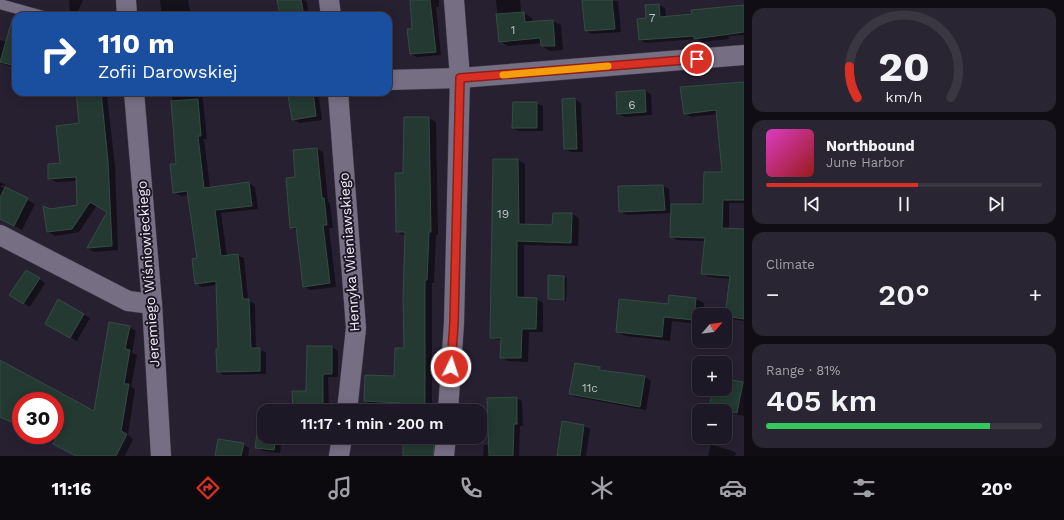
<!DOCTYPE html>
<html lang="en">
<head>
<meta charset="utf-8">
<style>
  :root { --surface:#1d1825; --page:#2a2532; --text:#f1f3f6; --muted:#a0a0a7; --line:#3b3742; --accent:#d93025 }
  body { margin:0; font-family:"Work Sans",sans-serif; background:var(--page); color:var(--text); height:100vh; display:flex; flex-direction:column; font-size:15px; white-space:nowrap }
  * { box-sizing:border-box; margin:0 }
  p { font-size:13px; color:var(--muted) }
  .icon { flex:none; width:22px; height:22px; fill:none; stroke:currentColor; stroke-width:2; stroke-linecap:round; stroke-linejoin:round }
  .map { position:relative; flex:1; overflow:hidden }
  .drawer { display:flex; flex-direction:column; gap:8px; padding:8px; background:#100d14; width:320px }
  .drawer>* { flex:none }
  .banner { position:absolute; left:12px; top:12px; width:380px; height:84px; border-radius:12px; box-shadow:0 2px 10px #0003,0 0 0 1px var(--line); background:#1a4fa0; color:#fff; overflow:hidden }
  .needle { width:26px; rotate:62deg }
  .fabs { position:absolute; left:692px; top:308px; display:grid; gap:8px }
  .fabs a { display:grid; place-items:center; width:40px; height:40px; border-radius:8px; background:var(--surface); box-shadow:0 2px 10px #0003,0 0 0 1px var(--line); font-size:20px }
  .speed { position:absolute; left:12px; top:392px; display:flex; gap:8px; font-size:20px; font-weight:700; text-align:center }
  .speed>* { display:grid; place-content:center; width:52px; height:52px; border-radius:50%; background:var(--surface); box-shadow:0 2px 10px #0003,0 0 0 1px var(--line); line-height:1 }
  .speed .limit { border:6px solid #d22; background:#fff; color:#111 }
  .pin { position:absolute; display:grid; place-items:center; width:34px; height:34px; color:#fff; margin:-17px; border:2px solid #fff; border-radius:50%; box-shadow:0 1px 4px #0007 }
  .me { position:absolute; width:44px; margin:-22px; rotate:4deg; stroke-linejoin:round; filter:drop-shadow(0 0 3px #0008) }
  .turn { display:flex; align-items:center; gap:14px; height:84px; padding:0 20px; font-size:18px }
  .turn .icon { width:52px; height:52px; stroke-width:2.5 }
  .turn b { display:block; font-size:28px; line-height:34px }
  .big { font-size:30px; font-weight:600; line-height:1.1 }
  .drawer .widget { flex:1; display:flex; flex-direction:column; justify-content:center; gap:6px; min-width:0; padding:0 14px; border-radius:12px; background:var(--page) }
  .drawer .dial { align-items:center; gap:0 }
  .dial svg { height:104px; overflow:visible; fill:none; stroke:var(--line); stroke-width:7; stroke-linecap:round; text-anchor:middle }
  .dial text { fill:var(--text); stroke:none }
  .song { display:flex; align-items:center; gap:12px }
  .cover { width:48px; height:48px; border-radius:6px; background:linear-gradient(135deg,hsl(310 70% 55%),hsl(0 70% 35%)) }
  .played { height:4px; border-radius:2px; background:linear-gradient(90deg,var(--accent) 55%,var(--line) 55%) }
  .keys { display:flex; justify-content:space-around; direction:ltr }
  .heat { display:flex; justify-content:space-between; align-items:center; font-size:22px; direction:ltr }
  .charge { height:6px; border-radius:3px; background:linear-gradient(90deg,#34c759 81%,var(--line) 0) }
  .trip { position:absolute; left:257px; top:404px; width:230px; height:40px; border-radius:12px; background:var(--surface); box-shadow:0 2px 10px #0003,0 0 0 1px var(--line); font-weight:600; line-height:40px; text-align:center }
  .dock { display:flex; height:64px; justify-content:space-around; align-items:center; background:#0c0a0f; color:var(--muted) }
  .dock .icon { width:28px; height:28px }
  .dock .active { color:var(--accent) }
  .dock b { font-size:18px; color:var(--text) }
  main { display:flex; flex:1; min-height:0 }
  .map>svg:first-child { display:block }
  .shadow { fill:#0007 }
  .building { fill:#233931; stroke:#354c43 }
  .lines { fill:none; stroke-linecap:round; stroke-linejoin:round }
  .lane-casing { stroke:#413b4a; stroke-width:11 }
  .street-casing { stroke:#413b4a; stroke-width:21 }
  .lane { stroke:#766e83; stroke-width:10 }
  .street { stroke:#766e83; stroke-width:20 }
  .route-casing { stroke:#8d1f18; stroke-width:10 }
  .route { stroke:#d93025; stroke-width:7 }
  .slow { stroke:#f59e0b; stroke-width:7 }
  .labels { text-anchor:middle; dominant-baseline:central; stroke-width:4; stroke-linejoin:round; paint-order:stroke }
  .number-label { font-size:12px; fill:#bdbfc6 }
  .street-label { font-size:14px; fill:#f0ecf7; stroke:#1d1727 }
</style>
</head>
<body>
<main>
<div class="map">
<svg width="744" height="456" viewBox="0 0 744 456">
  <rect width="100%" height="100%" fill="#272031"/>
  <g class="shadow">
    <path d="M69 0H83L76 16 70 15Z"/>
    <path d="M160 0H188L191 16H162Z"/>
    <path d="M277 0H304L307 2 309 16H280Z"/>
    <path d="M410 0H439V7H436L441 55 417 57 411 54 413 30Z"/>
    <path d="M496 0H520L521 13H524L532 18 533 22 553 21 561 25 563 50 550 51 542 46V43L508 46 500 41Z"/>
    <path d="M583 0 618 1 621 32 592 34 586 31Z"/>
    <path d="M659 5 665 8 666 17 744 6V35L728 36 729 39 702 42 697 39 646 43 639 40 648 19 646 6Z"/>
    <path d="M0 40 16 45V68L0 63Z"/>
    <path d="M744 83V203H729V230H744V321L732 319 726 315 730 279 709 277 702 273 706 241 677 240 671 236V213L626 215 620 211 619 187 663 186 669 189 670 205 704 206 723 173 718 114 691 117 685 113Z"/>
    <path d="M645 91 651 94 652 115 625 117 618 113Z"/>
    <path d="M75 92H108L109 97H107L115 166 118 250 94 252 88 248 108 212 97 205 79 232 55 236 48 232 50 210 78 206 77 181 56 182 49 178 61 164 81 124 78 96Z"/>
    <path d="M172 92H202L207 139H204L210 188 249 183 255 187 258 209 221 213 227 256 237 255 244 258 248 300 255 304 256 349 266 352V374L224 375 218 372 219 350 217 285 202 287 196 283 198 259 189 195 181 196 174 192 177 165Z"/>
    <path d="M289 92H318L322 120 299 123 293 119Z"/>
    <path d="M575 99 581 103 583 152H571L565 149Z"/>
    <path d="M536 103 543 106V131H519L513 128Z"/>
    <path d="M405 118H429L436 122 438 235H436L434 283H432V411H401V406L372 405 365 401 395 377 405 349 406 236 397 232 404 174Z"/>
    <path d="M317 149 323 152 328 201 330 203 333 228H329L336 287 310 290 304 286 298 231 291 227 297 178Z"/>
    <path d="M494 160H518L525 164V225L553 226 554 214H572L579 218 578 246 524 245V299H536L543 303V332H529L528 362 508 361 501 357 502 341 491 337Z"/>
    <path d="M0 182 6 185 0 186 35 204 22 230 0 218Z"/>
    <path d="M32 274 45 283 30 307 23 303Z"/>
    <path d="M549 276 567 278 566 301 549 299Z"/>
    <path d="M696 299 704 303 703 315H699V324L672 321 670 341 625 336 617 332 669 305Z"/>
    <path d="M59 301 90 318 77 341 46 324Z"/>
    <path d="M129 327 136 331 132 353 137 355 131 387 135 389 128 435 133 439 125 456H78L55 442 41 435H55V401H21V426L0 416V365L94 412Z"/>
    <path d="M332 347 338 351V377H328L329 411H294L307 392Z"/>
    <path d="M600 368 605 371 645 377 651 381 646 410 576 397 570 394Z"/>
    <path d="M725 380 744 384V416L717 410 710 407 714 389H725Z"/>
    <path d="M516 398 522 401 523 426H520L519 456H483L484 445H490Z"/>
    <path d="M261 410 265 411 264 437H282L280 453 263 451 256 447Z"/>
    <path d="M563 422 584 426 590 429 586 456H558Z"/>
    <path d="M405 437H431V456H404Z"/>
    <path d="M243 444 249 448 248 456H216Z"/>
    <path d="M711 445 730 450 736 453 735 456H708Z"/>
  </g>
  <g class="building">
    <path d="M277 0H301L304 16H280Z"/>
    <path d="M410 0H430L436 52 410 54 407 29H412Z"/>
    <path d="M582 0H612L615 29 585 31Z"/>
    <path d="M659 4 660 17 692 14 691 10 744 5V32L694 39V36L639 40 637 19 646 18 645 5Z"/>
    <path d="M524 12 525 22 553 20 555 46H541L540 38 499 42 496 14Z"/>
    <path d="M12 20H16V66L0 62Z"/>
    <path d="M744 82V200H723L722 228 744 229V319L725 316 730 276 701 274 705 238 670 237 671 204H703L704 172H722L716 110 684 114 680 87Z"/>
    <path d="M645 90 646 112 617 114 616 92Z"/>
    <path d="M76 92H101L108 161 112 246 87 248 107 212 90 202 72 229 47 232 43 206 50 209 77 205 76 177 48 179V164L60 163 56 126 79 123Z"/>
    <path d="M313 92 316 116 292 120 288 95Z"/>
    <path d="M575 98 577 149H564L562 99Z"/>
    <path d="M198 99 201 136H198L204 188 249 182 252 206 215 210 221 256 238 254 243 299H249L251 348H260V371L217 372 216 349H218L216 281 195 284 192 259 197 258 187 191 173 193 170 164H176L171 101Z"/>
    <path d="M513 102H537V128H512Z"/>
    <path d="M404 117H429L431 232H429L427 280H425V411H400V403L364 401 365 375 394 376 395 348H404L403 298 405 232H396L395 173H403Z"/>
    <path d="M317 148 322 198H324L327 225H323L330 283 303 287 296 227 290 228 286 178 295 177 293 150Z"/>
    <path d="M493 159H518L519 224 552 225 553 213H572L571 243 517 241V297L537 298 536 329H522L521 358H500L501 338H490Z"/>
    <path d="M663 185 665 210 619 212 618 186Z"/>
    <path d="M5 187 28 198 14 226 0 219V198Z"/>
    <path d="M26 270 40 278 23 304 9 295Z"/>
    <path d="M548 275 564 276V300L548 299Z"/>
    <path d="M669 295 696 298 694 320 664 317 662 337 616 332 619 299 668 304Z"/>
    <path d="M58 299 84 314 70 338 45 324Z"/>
    <path d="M109 322 130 326 125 349 130 350 124 384H129L121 431 127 434 116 456H76L53 444 55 440V401H21V426L0 417V360L94 411Z"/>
    <path d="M307 346H332V374H323V411H293L292 391H306Z"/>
    <path d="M575 363 600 367V370L645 376 640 407 569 394Z"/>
    <path d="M725 379 743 382 737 413 709 407 713 389H725Z"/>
    <path d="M517 397V424H514L513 456H489L487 398Z"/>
    <path d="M260 409 273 411H264V437H276L274 450 255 448Z"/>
    <path d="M562 421 584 425 580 456H557Z"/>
    <path d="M218 439 244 443 241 456H215Z"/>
    <path d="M403 442 434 444 433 456H403Z"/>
  </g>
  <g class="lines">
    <g class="lane-casing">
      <path id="lane" d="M0 4 43 16"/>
    </g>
    <g class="street-casing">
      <g id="street">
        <path d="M126 0 127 16"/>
        <path d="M329 0 331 16"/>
        <path d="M388 80 460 78 744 55"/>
        <path d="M134 92 152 304 161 456"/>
        <path d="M338 92 356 328 347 411"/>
        <path d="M0 235 128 301 152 304"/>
        <path d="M448 411 454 323 460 78 454 0"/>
        <path d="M339 456 342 437"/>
        <path d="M444 456 446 437"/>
      </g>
    </g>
    <use href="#lane" class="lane"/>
    <use href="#street" class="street"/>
  </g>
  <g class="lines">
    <g class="route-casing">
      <path id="route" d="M451 367 454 323 460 78 697 59"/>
    </g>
    <use href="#route" class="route"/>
    <path class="slow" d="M503 75 608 66"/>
  </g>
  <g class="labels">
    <g class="number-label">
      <text x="652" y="18">7</text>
      <text x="513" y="30">1</text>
      <text x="632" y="105">6</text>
      <text x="503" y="214">19</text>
      <text x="590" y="388">11c</text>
    </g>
    <g class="street-label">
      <text transform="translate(349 252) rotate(-94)">Henryka Wieniawskiego</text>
      <text transform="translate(148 274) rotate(-94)">Jeremiego Wiśniowieckiego</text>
    </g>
  </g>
</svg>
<div class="fabs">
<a><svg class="needle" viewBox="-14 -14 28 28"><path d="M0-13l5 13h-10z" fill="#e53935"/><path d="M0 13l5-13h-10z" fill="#a0a0a7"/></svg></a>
<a>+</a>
<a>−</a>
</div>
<div class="speed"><div class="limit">30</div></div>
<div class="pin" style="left:697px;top:59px;background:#d93025"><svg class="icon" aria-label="arrive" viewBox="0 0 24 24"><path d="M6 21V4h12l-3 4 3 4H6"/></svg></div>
<svg class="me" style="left:451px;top:367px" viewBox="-20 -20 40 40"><circle r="17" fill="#d93025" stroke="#fff" stroke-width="3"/><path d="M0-11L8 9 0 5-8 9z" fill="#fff"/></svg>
<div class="trip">11:17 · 1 min · 200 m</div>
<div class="banner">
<div class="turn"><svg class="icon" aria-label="right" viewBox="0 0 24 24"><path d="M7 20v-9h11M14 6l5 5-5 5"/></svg><div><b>110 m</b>Zofii Darowskiej</div></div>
</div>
</div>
<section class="drawer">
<div class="widget dial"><svg viewBox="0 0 100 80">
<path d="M14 69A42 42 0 1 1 86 69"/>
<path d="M14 69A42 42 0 0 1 8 45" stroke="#d93025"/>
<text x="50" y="56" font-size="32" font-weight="700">20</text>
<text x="50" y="72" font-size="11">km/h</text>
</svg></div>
<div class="widget">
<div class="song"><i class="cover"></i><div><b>Northbound</b><p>June Harbor</p></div></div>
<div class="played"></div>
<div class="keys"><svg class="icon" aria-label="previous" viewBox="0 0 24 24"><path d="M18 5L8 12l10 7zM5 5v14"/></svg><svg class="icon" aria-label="pause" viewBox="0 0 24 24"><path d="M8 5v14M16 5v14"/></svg><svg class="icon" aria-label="next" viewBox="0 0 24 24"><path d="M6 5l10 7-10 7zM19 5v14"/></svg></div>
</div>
<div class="widget"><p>Climate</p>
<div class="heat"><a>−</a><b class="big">20°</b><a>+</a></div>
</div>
<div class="widget"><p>Range · 81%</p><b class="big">405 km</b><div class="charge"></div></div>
</section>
</main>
<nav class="dock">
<b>11:16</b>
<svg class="icon active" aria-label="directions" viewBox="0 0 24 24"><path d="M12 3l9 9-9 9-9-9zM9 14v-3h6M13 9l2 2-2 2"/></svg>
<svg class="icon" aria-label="music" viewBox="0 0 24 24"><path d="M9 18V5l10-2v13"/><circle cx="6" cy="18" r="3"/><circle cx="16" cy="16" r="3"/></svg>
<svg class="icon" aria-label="phone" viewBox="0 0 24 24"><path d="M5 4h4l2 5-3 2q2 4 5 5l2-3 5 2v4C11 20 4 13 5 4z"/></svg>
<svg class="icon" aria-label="climate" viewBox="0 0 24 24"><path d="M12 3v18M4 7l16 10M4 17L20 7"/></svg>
<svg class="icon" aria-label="car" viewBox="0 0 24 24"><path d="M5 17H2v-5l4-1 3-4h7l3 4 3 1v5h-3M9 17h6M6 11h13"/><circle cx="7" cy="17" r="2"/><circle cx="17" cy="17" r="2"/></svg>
<svg class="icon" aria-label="filters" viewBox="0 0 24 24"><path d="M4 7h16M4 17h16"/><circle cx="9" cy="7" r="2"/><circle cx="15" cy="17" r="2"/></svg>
<b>20°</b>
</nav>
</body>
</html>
